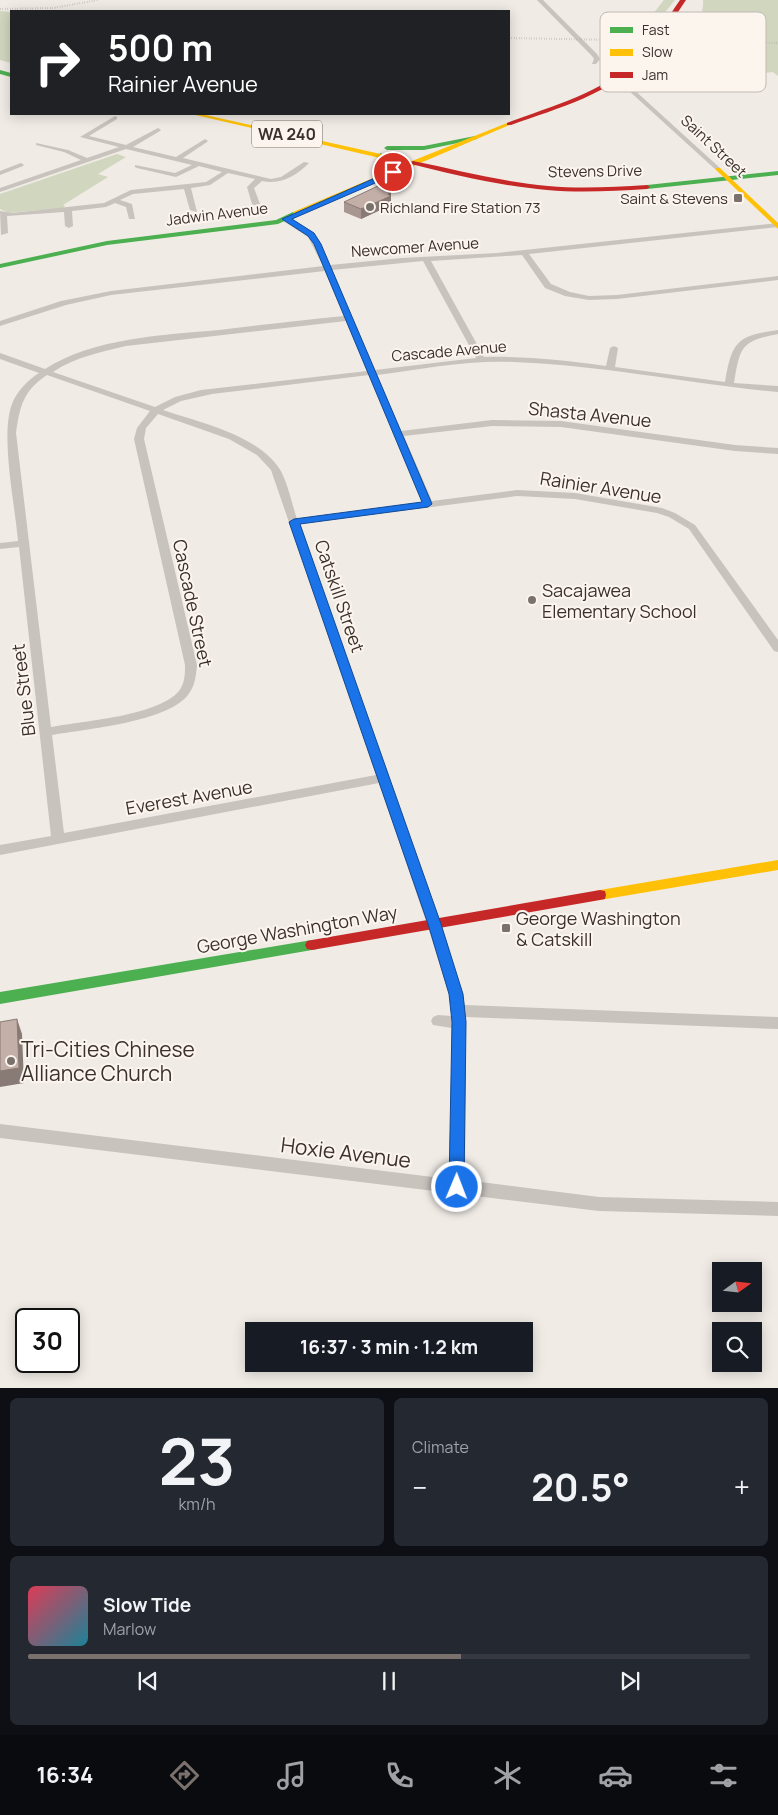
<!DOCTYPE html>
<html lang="en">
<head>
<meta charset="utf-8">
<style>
  :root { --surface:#171b24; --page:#242831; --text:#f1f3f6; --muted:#9ea1a6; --line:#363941; --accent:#7a716c }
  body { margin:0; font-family:Manrope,sans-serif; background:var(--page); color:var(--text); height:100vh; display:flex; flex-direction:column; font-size:19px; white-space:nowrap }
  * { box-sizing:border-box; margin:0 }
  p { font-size:16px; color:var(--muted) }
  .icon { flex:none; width:28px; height:28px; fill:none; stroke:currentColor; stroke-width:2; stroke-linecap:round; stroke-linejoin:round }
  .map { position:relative; height:1388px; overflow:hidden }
  .side { display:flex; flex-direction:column; gap:10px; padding:10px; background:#0d0f14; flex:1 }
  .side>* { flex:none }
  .hud { position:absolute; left:10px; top:10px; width:500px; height:105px; border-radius:0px; box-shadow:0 2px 12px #0003; background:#202124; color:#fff; overflow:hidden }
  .needle { width:32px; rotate:75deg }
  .buttons { position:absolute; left:712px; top:1262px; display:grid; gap:10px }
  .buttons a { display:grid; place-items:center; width:50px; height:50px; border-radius:0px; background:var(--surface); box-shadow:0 2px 12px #0003; font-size:25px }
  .speed { position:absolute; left:15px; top:1308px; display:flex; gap:10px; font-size:25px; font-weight:700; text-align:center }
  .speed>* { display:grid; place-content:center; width:65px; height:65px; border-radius:50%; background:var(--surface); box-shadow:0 2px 12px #0003; line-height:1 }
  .speed .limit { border:2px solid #111; border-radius:8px; background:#fff; color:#111 }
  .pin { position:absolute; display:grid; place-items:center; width:42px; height:42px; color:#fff; margin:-21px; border:2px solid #fff; border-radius:50%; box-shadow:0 1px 5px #0007 }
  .me { position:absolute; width:55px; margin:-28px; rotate:1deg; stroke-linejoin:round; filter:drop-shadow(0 0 4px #0008) }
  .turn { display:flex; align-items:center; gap:18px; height:105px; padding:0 15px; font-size:22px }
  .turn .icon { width:65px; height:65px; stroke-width:2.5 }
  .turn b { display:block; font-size:35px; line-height:42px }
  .big { font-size:38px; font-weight:700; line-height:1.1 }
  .side .tile { flex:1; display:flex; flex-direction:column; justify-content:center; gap:8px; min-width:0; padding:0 18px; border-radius:8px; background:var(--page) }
  .side .dial { align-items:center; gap:0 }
  .dial b { font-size:65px; line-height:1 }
  .song { display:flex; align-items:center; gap:15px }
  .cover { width:60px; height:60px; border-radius:8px; background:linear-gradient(135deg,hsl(350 70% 55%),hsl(190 70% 35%)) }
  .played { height:5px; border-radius:2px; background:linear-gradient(90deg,var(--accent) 60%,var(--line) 60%) }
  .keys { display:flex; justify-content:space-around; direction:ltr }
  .heat { display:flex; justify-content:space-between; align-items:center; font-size:28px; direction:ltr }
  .side .tiles { flex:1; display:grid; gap:10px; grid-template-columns:1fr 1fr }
  .tile:last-child { grid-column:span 2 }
  .trip { position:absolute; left:245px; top:1322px; width:288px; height:50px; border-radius:0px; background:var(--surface); box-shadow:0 2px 12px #0003; font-weight:700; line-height:50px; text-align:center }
  .tab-bar { display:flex; height:80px; justify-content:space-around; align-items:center; background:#090b0e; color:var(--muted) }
  .tab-bar .icon { width:35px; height:35px }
  .tab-bar .active { color:var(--accent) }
  .tab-bar b { font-size:22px; color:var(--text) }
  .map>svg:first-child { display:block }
  .green { fill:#d1d6bf }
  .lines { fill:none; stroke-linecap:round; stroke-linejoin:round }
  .street { fill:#c9c3be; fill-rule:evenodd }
  .fast { fill:#4caf50; fill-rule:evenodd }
  .slow { fill:#ffc107; fill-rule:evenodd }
  .jam { fill:#c62828; fill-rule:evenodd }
  .rail { stroke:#b1aca8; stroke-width:2; stroke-dasharray:0.5 2; stroke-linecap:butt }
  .wall { fill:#a89690 }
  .shaded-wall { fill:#887a75 }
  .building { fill:#c3afa7; stroke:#887a75 }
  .route { fill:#1a73e8; stroke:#114b97 }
  .poi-dot { fill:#7a716c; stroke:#fbf5ee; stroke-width:2 }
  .labels { text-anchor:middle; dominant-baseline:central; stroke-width:4; stroke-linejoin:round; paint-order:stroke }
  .far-street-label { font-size:15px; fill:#3b302b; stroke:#fbf5ee }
  .far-poi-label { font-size:15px; fill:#3b302b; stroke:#fbf5ee; text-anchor:end }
  .shield { fill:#fbf5ee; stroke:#756b66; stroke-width:1 }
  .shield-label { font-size:16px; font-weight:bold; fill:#3b302b }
  .street-label { font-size:18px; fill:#3b302b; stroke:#fbf5ee }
  .poi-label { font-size:18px; fill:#3b302b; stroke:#fbf5ee; text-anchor:start }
  .near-poi-label { font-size:21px; fill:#3b302b; stroke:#fbf5ee; text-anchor:start }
  .near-street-label { font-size:21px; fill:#3b302b; stroke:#fbf5ee }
  .key { fill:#fbf5ee; stroke:#c1bab4; stroke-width:1 }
  .key-label { font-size:14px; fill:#3b302b }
</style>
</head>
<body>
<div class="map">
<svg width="778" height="1388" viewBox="0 0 778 1388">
  <rect width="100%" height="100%" fill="#f0ebe5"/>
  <g class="green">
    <path d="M664 0H675L644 38H634Z"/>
    <path d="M703 0H778V76L773 72 739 76 701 45H671C684 30 705 24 703 0Z"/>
    <path d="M0 11 11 12V63L0 60Z"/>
    <path d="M117 154 126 157 98 174 108 177 63 205 65 206 63 208 8 213 0 209V194Z"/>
  </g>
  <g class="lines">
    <g class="street">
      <path d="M537 0H543L597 54 600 59 596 64H592L594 59 592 56Z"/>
      <path d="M627 87H631L720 168V170H716L627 89Z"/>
      <path d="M115 116 117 117V119L89 136 126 145 158 128 161 130 160 131 133 147 176 157 205 139 208 141 207 142 183 158 271 179 281 177 304 162 309 163C296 176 281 185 262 181L254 188 260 204 256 206 252 204 247 187 255 179 228 173 210 185 191 188 197 212 190 210 184 189 133 194 120 200 132 204 135 219H129L126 207 115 203 106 207 72 211 73 226 69 228 65 226 64 212 7 216 8 233 1 235 0 211 12 213 104 203 131 190 206 182 222 172 199 166 176 177 137 168 135 167V165L175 173 192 165 126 149 0 192V188L81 160 64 152 36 145V143L68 150 87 158 119 147 80 137Z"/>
      <path d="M21 163 24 165 23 166 0 175V171Z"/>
      <path d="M283 217C289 217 293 220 298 224 319 237 321 244 330 265L402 258 497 253 778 223V227L529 254 551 284 570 292 589 296 617 295 778 276V280L617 299 589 300 565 296 545 288 522 255 431 261 484 357C525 356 565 360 606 366L610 348 614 346 618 348 615 367 725 382C732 341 737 336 778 330V334C741 341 740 347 734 383L778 386V392C690 384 602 365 513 362 468 360 422 369 377 375L401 431 492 420 561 421 735 445 778 448V454L735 451 561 427 492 426 404 436 432 501 517 490 575 493 662 508 675 513 695 525 778 640V652L774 651 689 529 669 517 657 513 575 499 517 496 299 524 441 924 465 1005 778 1017V1029L466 1017 465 1180 599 1197 778 1202V1216L599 1211 0 1138V1124L449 1179 452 1028 433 1025 431 1021 433 1017 438 1015 452 1016 449 994 427 924 379 783 0 855V845L51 836 19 547 0 549V543L18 541C15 505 0 435 12 404 16 392 29 379 39 373L0 359V353L45 369C93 338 163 335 219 330 260 325 302 320 344 316L325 271 111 295 66 305 0 326V321L61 301 111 291 323 266 308 237 283 221ZM423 261 476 358 375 370 332 270ZM346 321 367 371 201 390 175 397 155 407 53 372C75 357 101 352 126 346ZM47 375 150 411 137 428 134 439 185 665C185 674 185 683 179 691 158 716 83 721 51 727L16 433C20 406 23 391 47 375ZM369 375 422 502 297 519C292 504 287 480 279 468 257 435 199 422 163 410L181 401 212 394ZM158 414 229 439 257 455 271 470 376 775 64 833 52 735C86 729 167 722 188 695 195 686 196 676 197 665L144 439 146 428Z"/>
    </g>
    <g class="fast">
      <path d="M0 70 11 73V77L0 74Z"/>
      <path d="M475 136 478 138 477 139 424 150H387L384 148 387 146H424Z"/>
      <path d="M381 153 393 165 383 179 381 180 378 178 386 165 378 155Z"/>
      <path d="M778 171V175L647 189 644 187 647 185Z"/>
      <path d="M293 212 300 214 278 224 107 245 0 268V264L107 241 276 220Z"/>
      <path d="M312 940 317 941 319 945 317 949 312 950 0 1004V992Z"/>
    </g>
    <g class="slow">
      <path d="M191 114H201L412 161 507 123 512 124 296 216H293V212L406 164Z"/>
      <path d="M716 168H720L778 223V229L716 170Z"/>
      <path d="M778 860V870L600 900 595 899 594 895 595 891 600 890Z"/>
    </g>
    <g class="jam">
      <path d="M680 0H686C673 19 661 39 646 56 612 94 558 108 511 125H507V123C551 106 603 93 637 59 654 41 666 20 680 0Z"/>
      <path d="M413 161C458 170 502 182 548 186 581 189 614 187 647 185L650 187 647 189C614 191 580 193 547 190 501 186 455 175 411 164L410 163Z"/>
      <path d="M600 890 605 891 606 895 605 899 600 900 312 950 307 949 305 945 307 941 312 940Z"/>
    </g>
    <g class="rail">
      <path d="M0 9 53 8 98 0"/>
      <path d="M509 38 778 43"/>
    </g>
  </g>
  <path class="wall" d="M389 193 391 195V205L361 219 344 212V202Z"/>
  <g class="shaded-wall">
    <path d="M389 191V194L391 193V205L361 219V209Z"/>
    <path d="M17 1019 22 1034 24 1083 0 1087V1071Z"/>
  </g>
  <g class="building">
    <path d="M378 186 389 191 388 192 391 193 388 194 391 196 361 209 344 202Z"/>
    <path d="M17 1019 19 1068 0 1071V1022Z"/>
  </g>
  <path class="route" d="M393 170 397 172 396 174 292 219 314 233 321 244 432 504 428 507 300 524 441 924 463 994 466 1022 464 1187 462 1192 457 1194 451 1192 449 1187 452 1022 449 994 428 924 289 522 294 519 422 502 314 244 308 236 282 219Z"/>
  <g class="poi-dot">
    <rect x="733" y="193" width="10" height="10" rx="2.5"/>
    <circle cx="370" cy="207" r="5"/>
    <circle cx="532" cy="600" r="5"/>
    <rect x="501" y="923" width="10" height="10" rx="2.5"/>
    <circle cx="11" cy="1061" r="5"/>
  </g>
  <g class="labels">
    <g class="far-street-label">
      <text transform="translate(714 146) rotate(43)">Saint Street</text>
      <text transform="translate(595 171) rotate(-1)">Stevens Drive</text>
      <text transform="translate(217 214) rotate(-7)">Jadwin Avenue</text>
      <text transform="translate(415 247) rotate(-4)">Newcomer Avenue</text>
      <text transform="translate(449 351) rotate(-5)">Cascade Avenue</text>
    </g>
    <g class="far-poi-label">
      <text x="728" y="198">Saint &amp; Stevens</text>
      <text x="380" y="207" text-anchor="start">Richland Fire Station 73</text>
    </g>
    <rect class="shield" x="252" y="120.5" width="70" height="27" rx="4"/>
    <g class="shield-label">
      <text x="287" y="134">WA 240</text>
    </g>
    <g class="street-label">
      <text transform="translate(590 414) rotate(6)">Shasta Avenue</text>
      <text transform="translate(601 487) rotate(9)">Rainier Avenue</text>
      <text transform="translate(340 596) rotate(71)">Catskill Street</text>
      <text transform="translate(193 603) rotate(78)">Cascade Street</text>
      <text transform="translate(23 690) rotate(-97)">Blue Street</text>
      <text transform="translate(189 797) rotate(-10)">Everest Avenue</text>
      <text transform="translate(297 929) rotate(-10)">George Washington Way</text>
    </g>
    <g class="poi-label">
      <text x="542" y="590">Sacajawea<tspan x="542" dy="21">Elementary School</tspan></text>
      <text x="516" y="918">George Washington<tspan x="516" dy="21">&amp; Catskill</tspan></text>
    </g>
    <g class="near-poi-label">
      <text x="21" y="1049">Tri-Cities Chinese<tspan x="21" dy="24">Alliance Church</tspan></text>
    </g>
    <g class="near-street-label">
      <text transform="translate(346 1152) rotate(7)">Hoxie Avenue</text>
    </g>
  </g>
  <rect x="600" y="12" width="166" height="80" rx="8" class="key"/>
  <rect x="610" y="27" width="23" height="6" fill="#4caf50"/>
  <rect x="610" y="49" width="23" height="7" fill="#ffc107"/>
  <rect x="610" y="72" width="23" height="6" fill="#c62828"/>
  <g class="key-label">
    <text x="642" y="35">Fast</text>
    <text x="642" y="57">Slow</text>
    <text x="642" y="80">Jam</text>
  </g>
</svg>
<div class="buttons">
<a><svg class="needle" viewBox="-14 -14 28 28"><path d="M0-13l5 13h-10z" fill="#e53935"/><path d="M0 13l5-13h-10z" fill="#9ea1a6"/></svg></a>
<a><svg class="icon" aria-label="search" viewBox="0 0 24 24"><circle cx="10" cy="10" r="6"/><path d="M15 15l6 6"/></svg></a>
</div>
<div class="speed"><div class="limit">30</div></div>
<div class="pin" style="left:393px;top:172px;background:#d93025"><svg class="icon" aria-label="arrive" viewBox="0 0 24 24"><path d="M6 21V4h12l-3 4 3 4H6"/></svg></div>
<svg class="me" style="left:457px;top:1187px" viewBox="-20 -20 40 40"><circle r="17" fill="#1a73e8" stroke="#fff" stroke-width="3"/><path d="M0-11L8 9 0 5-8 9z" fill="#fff"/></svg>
<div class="trip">16:37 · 3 min · 1.2 km</div>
<div class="hud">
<div class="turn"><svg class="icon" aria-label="right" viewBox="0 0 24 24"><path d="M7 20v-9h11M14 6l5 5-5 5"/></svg><div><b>500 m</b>Rainier Avenue</div></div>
</div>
</div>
<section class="side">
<div class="tiles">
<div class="tile dial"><b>23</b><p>km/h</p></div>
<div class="tile"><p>Climate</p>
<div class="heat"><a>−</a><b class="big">20.5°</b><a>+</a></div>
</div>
<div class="tile">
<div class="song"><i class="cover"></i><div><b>Slow Tide</b><p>Marlow</p></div></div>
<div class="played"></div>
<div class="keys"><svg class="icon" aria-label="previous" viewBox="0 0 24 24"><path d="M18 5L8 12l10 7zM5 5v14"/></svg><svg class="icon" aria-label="pause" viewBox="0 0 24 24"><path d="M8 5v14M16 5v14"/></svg><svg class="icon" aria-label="next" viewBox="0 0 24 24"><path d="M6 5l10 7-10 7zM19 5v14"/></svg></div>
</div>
</div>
</section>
<nav class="tab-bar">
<b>16:34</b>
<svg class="icon active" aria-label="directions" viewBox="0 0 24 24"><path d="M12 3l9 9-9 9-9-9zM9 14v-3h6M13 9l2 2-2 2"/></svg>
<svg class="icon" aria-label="music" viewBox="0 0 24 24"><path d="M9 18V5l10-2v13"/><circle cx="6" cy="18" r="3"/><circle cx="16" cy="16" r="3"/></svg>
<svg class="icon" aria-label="phone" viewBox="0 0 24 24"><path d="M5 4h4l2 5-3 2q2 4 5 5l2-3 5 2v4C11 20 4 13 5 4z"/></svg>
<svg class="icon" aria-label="climate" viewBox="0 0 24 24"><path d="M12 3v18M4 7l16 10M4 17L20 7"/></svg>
<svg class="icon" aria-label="car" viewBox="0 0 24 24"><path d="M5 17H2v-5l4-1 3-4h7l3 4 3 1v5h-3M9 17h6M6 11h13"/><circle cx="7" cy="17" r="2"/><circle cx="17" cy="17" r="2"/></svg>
<svg class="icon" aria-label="filters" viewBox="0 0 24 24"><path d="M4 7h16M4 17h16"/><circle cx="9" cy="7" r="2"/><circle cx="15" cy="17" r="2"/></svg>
</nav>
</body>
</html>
